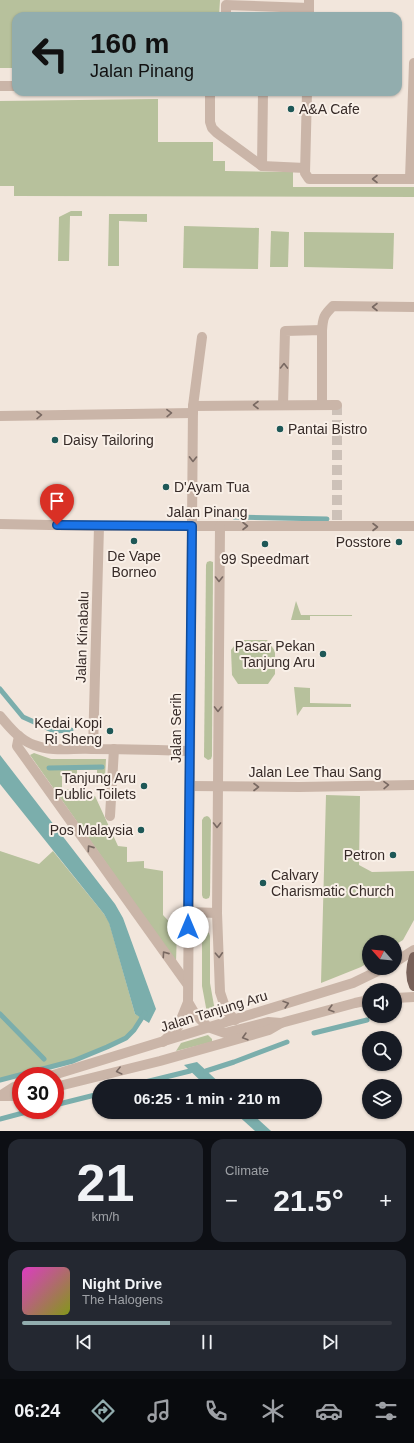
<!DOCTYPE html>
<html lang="en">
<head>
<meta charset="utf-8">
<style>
  :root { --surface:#171b24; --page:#242831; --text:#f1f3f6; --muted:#9ea1a6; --line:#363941; --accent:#92adae }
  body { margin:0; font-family:Arial,sans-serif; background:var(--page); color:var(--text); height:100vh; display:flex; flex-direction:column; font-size:15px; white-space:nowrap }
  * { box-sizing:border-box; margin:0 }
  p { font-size:13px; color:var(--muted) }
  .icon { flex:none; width:22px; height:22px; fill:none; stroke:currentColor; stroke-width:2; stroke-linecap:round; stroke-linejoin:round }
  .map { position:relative; height:1131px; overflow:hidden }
  .side { display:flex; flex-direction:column; gap:8px; padding:8px; background:#0d0f14; flex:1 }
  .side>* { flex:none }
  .guide { position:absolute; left:12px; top:12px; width:390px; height:84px; border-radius:12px; box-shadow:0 1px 3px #0004; background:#92adae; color:#111; overflow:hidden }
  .needle { width:26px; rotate:297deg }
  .fabs { position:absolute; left:362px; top:935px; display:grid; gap:8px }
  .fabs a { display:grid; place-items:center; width:40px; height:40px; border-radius:50%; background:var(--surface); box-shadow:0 1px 3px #0004; font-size:20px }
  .speed { position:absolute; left:12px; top:1067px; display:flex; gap:8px; font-size:20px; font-weight:700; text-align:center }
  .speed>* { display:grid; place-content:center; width:52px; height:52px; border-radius:50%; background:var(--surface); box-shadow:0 1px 3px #0004; line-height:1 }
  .speed .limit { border:6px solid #d22; background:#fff; color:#111 }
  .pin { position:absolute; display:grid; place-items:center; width:34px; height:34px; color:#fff; margin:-41px -17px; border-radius:50% 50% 50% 0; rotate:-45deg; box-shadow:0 0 4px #0007 }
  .pin .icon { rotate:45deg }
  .me { position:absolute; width:44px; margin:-22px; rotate:0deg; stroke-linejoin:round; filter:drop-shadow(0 0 3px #0008) }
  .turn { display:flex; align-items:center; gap:14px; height:84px; padding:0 12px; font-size:18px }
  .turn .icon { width:52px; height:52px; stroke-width:2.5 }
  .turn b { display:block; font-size:28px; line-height:34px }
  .big { font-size:30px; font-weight:700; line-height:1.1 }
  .side .tile { flex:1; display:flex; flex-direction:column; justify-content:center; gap:6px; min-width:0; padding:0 14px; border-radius:12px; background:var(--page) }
  .side .dial { align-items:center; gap:0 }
  .dial b { font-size:52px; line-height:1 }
  .song { display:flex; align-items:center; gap:12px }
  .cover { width:48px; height:48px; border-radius:6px; background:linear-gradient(135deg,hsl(310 70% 55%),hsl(70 70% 35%)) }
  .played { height:4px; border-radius:2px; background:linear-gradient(90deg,var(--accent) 40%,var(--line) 40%) }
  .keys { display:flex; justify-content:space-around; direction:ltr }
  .heat { display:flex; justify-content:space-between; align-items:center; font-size:22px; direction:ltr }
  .side .tiles { flex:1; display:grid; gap:8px; grid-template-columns:1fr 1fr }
  .tile:last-child { grid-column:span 2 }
  .trip { position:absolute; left:92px; top:1079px; width:230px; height:40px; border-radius:20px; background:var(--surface); box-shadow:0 1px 3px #0004; font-weight:700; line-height:40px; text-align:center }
  .tab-bar { display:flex; height:64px; justify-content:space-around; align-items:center; background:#090b0e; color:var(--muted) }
  .tab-bar .icon { width:28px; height:28px }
  .tab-bar .on { color:var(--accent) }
  .tab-bar b { font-size:18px; color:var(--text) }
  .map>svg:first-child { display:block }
  .green { fill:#b7c19c }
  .water { fill:#7baeac }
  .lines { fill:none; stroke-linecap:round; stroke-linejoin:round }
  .stream { stroke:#7baeac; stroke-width:5 }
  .minor-tunnel { stroke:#cdc1b8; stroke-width:10; stroke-dasharray:10 5; stroke-linecap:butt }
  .minor { stroke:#cab5a8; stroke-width:10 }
  .major { stroke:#786159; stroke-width:10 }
  .oneway { stroke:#796962 }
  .route-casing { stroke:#114b97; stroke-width:10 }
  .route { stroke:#1a73e8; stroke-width:7 }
  .poi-dot { fill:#1e5857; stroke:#f9f0e8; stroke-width:1.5 }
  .labels { text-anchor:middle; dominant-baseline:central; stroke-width:4; stroke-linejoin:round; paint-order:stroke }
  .poi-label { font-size:14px; fill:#372b28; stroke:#f9f0e8; text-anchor:end }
  .street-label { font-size:14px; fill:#372b28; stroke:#f9f0e8 }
</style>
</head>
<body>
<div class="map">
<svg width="414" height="1131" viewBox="0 0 414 1131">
  <rect width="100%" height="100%" fill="#f2e6dc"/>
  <g class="green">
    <path d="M0 0H220L219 16H16V68H0Z"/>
    <path d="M158 99V142H213V161H225V171L293 172V187H414V197L14 196V186H0V101Z"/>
    <path d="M71 211H82V216H70L69 261H58L59 217Z"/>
    <path d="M109 214H147V222L119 221V266H108Z"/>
    <path d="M184 226 259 228 258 269 183 268Z"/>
    <path d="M271 231 289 232 288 267H270Z"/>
    <path d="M304 232 394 233 393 269 304 267Z"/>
    <path d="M210 561 213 562V565L212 756 211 759 208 760 204 757 206 565 207 562Z"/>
    <path d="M296 601 301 615H352V616H310V620H291Z"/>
    <path d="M239 640H267L275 651V674L268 684H238L232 675 231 650Z"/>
    <path d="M294 687 310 688V703L351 704V707H303L297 716Z"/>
    <path d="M34 753 51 759H106L105 777 97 778V770H77V774L62 775V789H76V797L95 796 118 846 127 847V862L144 861V868L163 871V915L177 930 176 962 30 755Z"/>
    <path d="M326 795 360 796 359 865 372 872 414 871V920L403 940 395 945V942H369V962L361 967 321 983Z"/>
    <path d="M207 816 209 817 211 820 210 895 209 898 206 899 203 898 202 895V820L204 817Z"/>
    <path d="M0 851 39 864 53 851 104 914 109 922 135 1014 143 1018 126 1038 107 1047 73 1061 0 1080Z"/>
    <path d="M206 932 209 933 210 936V983L215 1011V1014L213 1016H209L207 1013 202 986V936L203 933Z"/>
    <path d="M208 1035 212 1039V1042L176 1051 181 1043Z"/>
  </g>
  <g class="water">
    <path d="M0 755 115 904 123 918 156 1009 149 1023 135 1014 109 923 104 914 0 784Z"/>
    <path d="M197 1062 223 1086H206L184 1065Z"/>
    <path d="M234 1112H250L271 1131H255Z"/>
  </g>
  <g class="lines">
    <g class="stream">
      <path d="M234 517 327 519"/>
      <path d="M0 689 23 717 54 731 71 730"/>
      <path d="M49 768 102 767"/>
      <path d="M0 1014 44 1059"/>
      <path d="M314 1033 367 1020"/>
      <path d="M206 1071 234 1062 287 1042"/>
      <path d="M0 1080 73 1061 107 1047 126 1038 134 1030 145 1013"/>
      <path d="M129 1086 190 1071"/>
      <path d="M55 1105 99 1094"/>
      <path d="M0 1119 34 1110"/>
    </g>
    <path class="minor-tunnel" d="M337 405V527"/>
    <g class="minor">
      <path d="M226 16V5L309 8"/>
      <path d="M309 16V0"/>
      <path d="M0 86H16"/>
      <path d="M210 92V122L212 128 217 133 262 166 305 168"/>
      <path d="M307 92 305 173 309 179H414"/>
      <path d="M262 166 263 92"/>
      <path d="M410 179 414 63"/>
      <path d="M322 330C323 317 324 315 333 306L414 307"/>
      <path d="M283 405 285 331 322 330V405"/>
      <path d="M193 406 337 405"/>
      <path d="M0 416 193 413"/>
      <path d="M0 524 99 526H414"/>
      <path d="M220 526 217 913 220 992 226 1010 235 1020"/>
      <path d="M0 716C10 728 20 740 34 745 52 752 73 748 92 749 125 749 157 750 190 751"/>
      <path d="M19 736 17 746 188 985"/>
      <path d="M93 749 99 526"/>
      <path d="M190 786 299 787 414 785"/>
      <path d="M110 816 114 749"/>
      <path d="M189 912 217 913"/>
      <path d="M395 962 414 950"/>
      <path d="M395 998 414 997"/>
      <path d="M188 1002 195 1014 208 1027 225 1033 268 1022 281 1023"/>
      <path d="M163 1042 178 1027 188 1002 193 406 202 337"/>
      <path d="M50 1076 353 983 384 968"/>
      <path d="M55 1087 160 1061 269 1030 281 1023 355 1003 369 1000"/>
      <path d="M0 1096 14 1087 21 1085"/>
      <path d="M0 1096H21"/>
    </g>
    <path class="major" d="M414 957C411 966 410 977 414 986"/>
  </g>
  <defs><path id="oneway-chevron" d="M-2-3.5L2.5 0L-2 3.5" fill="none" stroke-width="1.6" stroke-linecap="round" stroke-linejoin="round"/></defs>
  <g class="oneway">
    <use href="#oneway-chevron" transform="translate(375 179) rotate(-180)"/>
    <use href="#oneway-chevron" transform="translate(375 307) rotate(-180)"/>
    <use href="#oneway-chevron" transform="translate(284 366) rotate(-89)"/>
    <use href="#oneway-chevron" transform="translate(256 405) rotate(180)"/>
    <use href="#oneway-chevron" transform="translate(169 413) rotate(-1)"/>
    <use href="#oneway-chevron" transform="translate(39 415) rotate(-1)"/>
    <use href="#oneway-chevron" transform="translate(193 459) rotate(91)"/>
    <use href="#oneway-chevron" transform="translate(245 526)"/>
    <use href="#oneway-chevron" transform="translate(375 527)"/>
    <use href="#oneway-chevron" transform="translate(219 579) rotate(90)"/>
    <use href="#oneway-chevron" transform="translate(218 709) rotate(91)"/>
    <use href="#oneway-chevron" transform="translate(386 785) rotate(-1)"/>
    <use href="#oneway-chevron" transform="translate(256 787)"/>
    <use href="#oneway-chevron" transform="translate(217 825) rotate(90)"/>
    <use href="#oneway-chevron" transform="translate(90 848) rotate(-125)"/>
    <use href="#oneway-chevron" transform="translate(165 954) rotate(-125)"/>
    <use href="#oneway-chevron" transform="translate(219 955) rotate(87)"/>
    <use href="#oneway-chevron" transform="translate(286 1004) rotate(-17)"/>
    <use href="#oneway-chevron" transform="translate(331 1009) rotate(164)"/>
    <use href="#oneway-chevron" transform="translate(245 1037) rotate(164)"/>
    <use href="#oneway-chevron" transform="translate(119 1071) rotate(166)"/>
  </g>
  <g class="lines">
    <g class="route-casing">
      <path id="route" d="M57 525 192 526 188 927"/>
    </g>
    <use href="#route" class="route"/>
  </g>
  <g class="poi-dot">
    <circle cx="291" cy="109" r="4"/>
    <circle cx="280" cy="429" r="4"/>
    <circle cx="55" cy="440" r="4"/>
    <circle cx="166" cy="487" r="4"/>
    <circle cx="134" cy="541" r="4"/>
    <circle cx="399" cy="542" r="4"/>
    <circle cx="265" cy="544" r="4"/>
    <circle cx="323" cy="654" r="4"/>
    <circle cx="110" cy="731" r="4"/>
    <circle cx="144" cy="786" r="4"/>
    <circle cx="141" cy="830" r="4"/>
    <circle cx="393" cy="855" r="4"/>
    <circle cx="263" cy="883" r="4"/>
  </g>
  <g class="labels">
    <g class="poi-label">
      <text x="299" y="109" text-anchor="start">A&amp;A Cafe</text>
      <text x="288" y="429" text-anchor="start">Pantai Bistro</text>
      <text x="63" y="440" text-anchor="start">Daisy Tailoring</text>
      <text x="174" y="487" text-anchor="start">D'Ayam Tua</text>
      <text x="391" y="542">Posstore</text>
      <text x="134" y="556" text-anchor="middle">De Vape<tspan x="134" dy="16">Borneo</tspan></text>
      <text x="265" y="559" text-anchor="middle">99 Speedmart</text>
      <text x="315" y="646">Pasar Pekan<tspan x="315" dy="16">Tanjung Aru</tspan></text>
      <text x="102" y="723">Kedai Kopi<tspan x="102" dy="16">Ri Sheng</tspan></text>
      <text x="136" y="778">Tanjung Aru<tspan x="136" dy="16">Public Toilets</tspan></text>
      <text x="133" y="830">Pos Malaysia</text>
      <text x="385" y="855">Petron</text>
      <text x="271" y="875" text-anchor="start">Calvary<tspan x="271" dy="16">Charismatic Church</tspan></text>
    </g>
    <g class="street-label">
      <text x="207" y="512">Jalan Pinang</text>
      <text transform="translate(82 637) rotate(-88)">Jalan Kinabalu</text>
      <text transform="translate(176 728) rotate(-90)">Jalan Serih</text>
      <text x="315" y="772">Jalan Lee Thau Sang</text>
      <text transform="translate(214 1011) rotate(-17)">Jalan Tanjung Aru</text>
    </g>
  </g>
</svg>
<div class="fabs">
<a><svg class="needle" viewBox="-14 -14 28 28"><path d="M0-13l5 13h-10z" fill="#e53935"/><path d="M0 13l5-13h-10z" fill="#9ea1a6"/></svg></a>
<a><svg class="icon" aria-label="sound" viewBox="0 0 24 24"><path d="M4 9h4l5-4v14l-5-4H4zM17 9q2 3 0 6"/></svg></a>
<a><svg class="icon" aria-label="search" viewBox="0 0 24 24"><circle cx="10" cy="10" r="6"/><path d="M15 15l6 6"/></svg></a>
<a><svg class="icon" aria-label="layers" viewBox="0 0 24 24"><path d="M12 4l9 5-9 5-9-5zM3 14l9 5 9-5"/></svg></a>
</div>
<div class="speed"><div class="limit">30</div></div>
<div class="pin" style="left:57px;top:525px;background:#d93025"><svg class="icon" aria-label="arrive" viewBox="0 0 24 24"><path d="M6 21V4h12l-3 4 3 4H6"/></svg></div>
<svg class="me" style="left:188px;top:927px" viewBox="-20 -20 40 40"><circle r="19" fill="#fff"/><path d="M0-13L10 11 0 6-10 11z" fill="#1a73e8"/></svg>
<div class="trip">06:25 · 1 min · 210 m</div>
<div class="guide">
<div class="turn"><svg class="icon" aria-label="left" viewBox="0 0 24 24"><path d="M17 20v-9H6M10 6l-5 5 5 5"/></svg><div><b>160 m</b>Jalan Pinang</div></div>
</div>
</div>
<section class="side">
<div class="tiles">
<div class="tile dial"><b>21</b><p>km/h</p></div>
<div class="tile"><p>Climate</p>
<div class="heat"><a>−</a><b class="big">21.5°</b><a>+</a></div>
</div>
<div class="tile">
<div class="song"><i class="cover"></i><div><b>Night Drive</b><p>The Halogens</p></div></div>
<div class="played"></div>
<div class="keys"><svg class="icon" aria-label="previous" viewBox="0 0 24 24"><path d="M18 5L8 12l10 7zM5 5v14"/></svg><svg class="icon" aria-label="pause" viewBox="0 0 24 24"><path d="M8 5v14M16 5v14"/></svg><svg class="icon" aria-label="next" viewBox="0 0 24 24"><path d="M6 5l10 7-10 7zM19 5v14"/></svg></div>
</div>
</div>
</section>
<nav class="tab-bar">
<b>06:24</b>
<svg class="icon on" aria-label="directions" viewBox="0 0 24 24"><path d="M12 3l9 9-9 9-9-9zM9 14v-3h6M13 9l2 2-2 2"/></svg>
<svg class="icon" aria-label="music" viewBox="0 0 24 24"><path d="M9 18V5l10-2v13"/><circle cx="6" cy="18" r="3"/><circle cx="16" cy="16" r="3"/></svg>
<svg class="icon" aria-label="phone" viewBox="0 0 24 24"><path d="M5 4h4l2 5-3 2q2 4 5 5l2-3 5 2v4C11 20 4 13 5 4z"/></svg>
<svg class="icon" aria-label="climate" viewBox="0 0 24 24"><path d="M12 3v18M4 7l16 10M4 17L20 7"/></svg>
<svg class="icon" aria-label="car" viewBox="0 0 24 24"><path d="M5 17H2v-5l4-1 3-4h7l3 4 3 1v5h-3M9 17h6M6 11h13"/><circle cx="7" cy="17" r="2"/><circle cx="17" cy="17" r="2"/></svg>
<svg class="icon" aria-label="filters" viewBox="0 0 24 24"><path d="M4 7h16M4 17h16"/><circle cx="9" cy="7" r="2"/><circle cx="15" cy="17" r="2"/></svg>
</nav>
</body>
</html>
